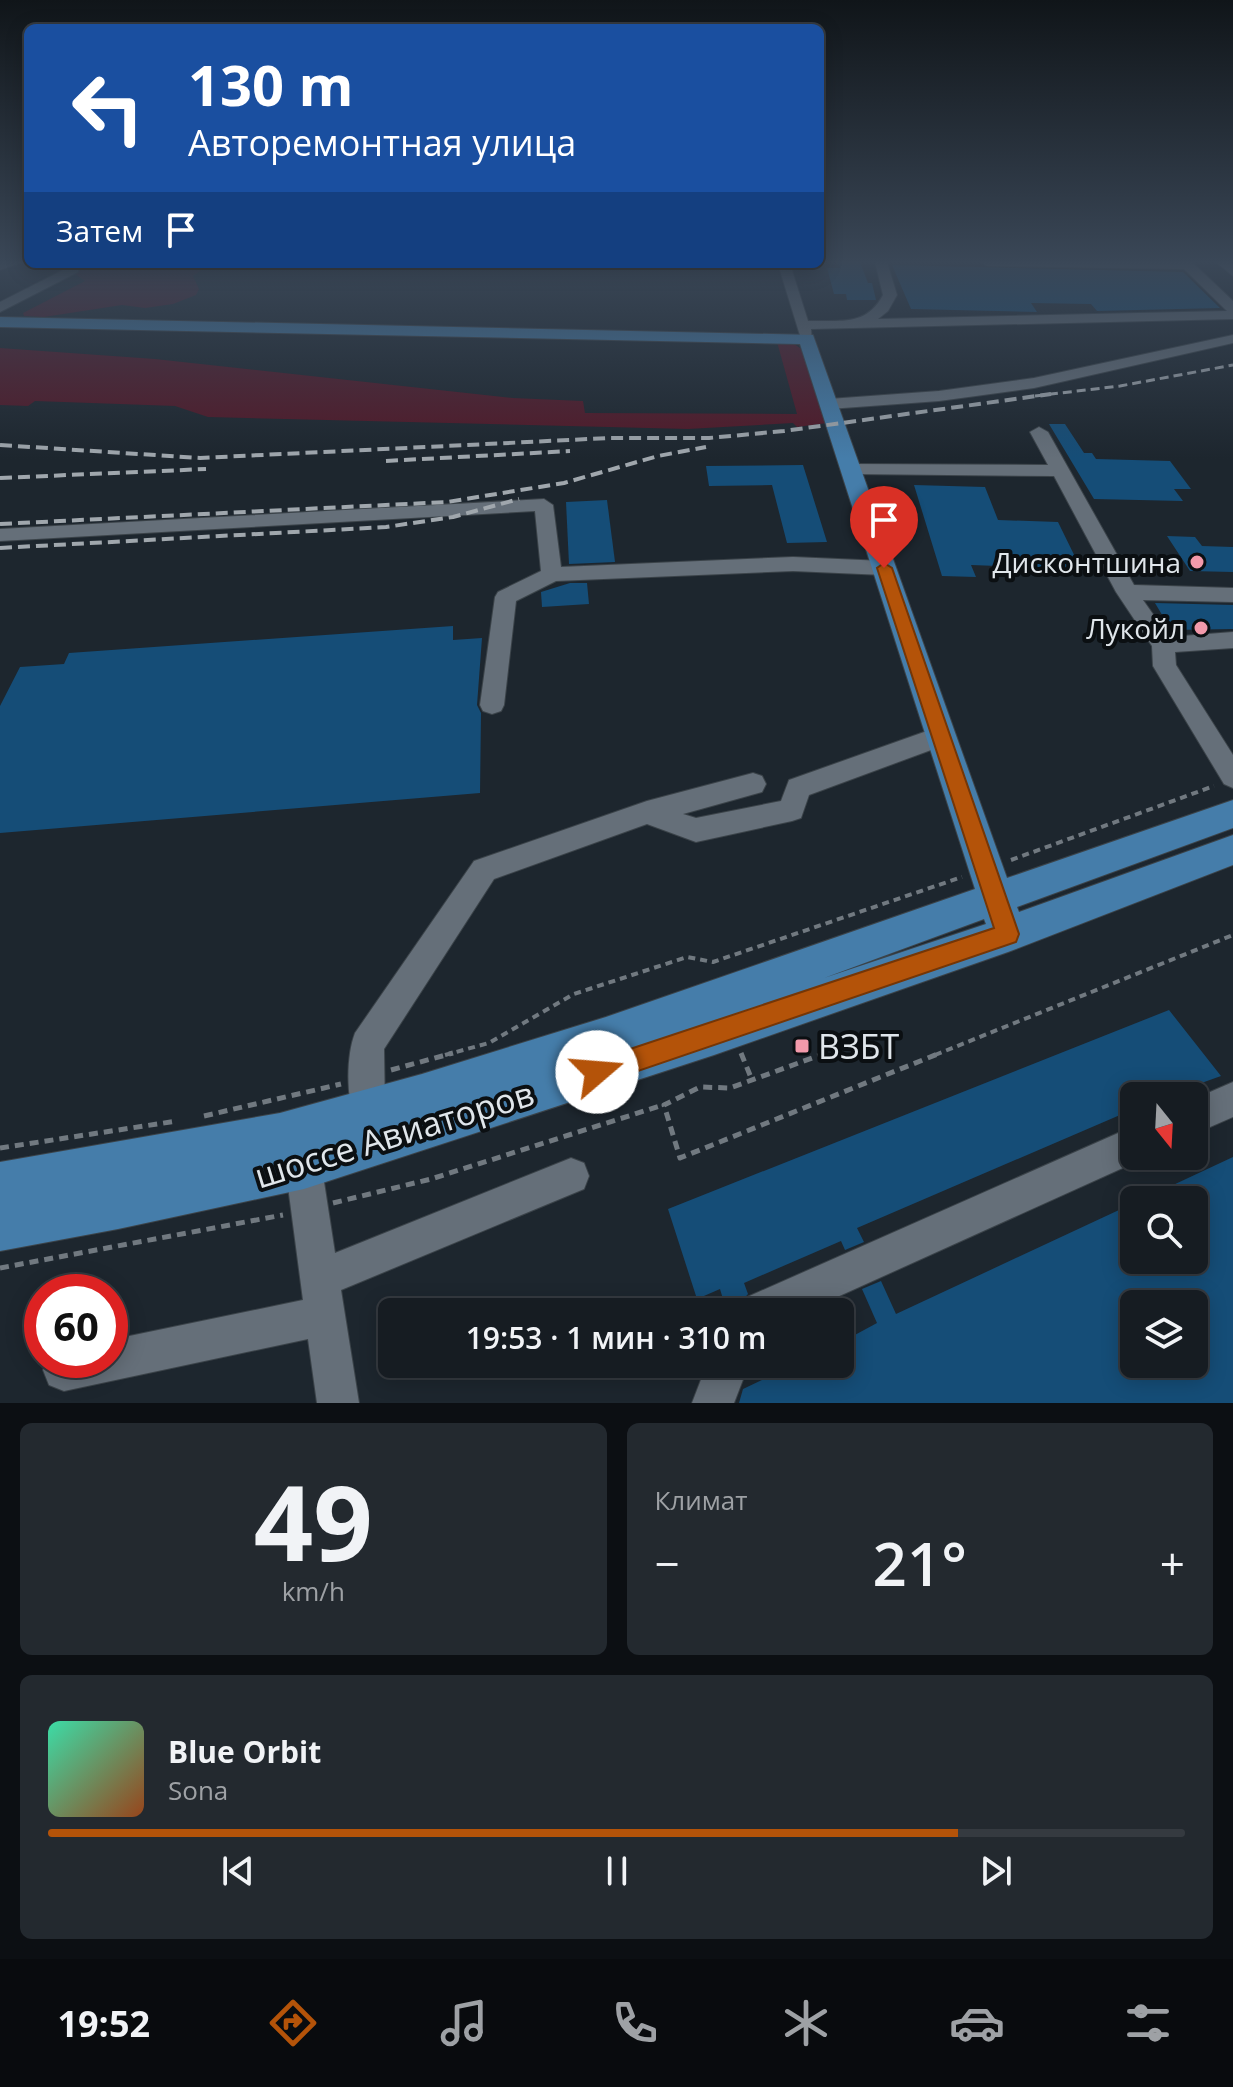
<!DOCTYPE html>
<html lang="ru">
<head>
<meta charset="utf-8">
<style>
  :root { --surface:#161c22; --page:#23292f; --text:#f1f3f6; --muted:#9ea1a5; --line:#353a40; --accent:#b45309 }
  body { margin:0; font-family:"Open Sans",sans-serif; background:var(--page); color:var(--text); height:100vh; display:flex; flex-direction:column; font-size:30px; white-space:nowrap }
  * { box-sizing:border-box; margin:0 }
  p { font-size:26px; color:var(--muted) }
  .icon { flex:none; width:44px; height:44px; fill:none; stroke:currentColor; stroke-width:2; stroke-linecap:round; stroke-linejoin:round }
  .map { position:relative; height:1403px; overflow:hidden }
  .panel { display:flex; flex-direction:column; gap:20px; padding:20px; background:#0c0f13; flex:1 }
  .panel>* { flex:none }
  .top-card { position:absolute; left:24px; top:24px; width:800px; height:244px; border-radius:12px; box-shadow:0 4px 20px #0003,0 0 0 2px var(--line); background:#1a4fa0; color:#fff; overflow:hidden }
  .needle { width:52px; rotate:162deg }
  .controls { position:absolute; left:1120px; top:1082px; display:grid; gap:16px }
  .controls a { display:grid; place-items:center; width:88px; height:88px; border-radius:12px; background:var(--surface); box-shadow:0 4px 20px #0003,0 0 0 2px var(--line); font-size:40px }
  .speed { position:absolute; left:24px; top:1274px; display:flex; gap:16px; font-size:40px; font-weight:700; text-align:center }
  .speed>* { display:grid; place-content:center; width:104px; height:104px; border-radius:50%; background:var(--surface); box-shadow:0 4px 20px #0003,0 0 0 2px var(--line); line-height:1 }
  .speed .limit { border:12px solid #d22; background:#fff; color:#111 }
  .pin { position:absolute; display:grid; place-items:center; width:68px; height:68px; color:#fff; margin:-82px -34px; border-radius:50% 50% 50% 0; rotate:-45deg; box-shadow:0 0 8px #0007 }
  .pin .icon { rotate:45deg }
  .me { position:absolute; width:88px; margin:-44px; rotate:72deg; stroke-linejoin:round; filter:drop-shadow(0 0 6px #0008) }
  .turn { display:flex; align-items:center; gap:28px; height:168px; padding:0 32px; font-size:36px }
  .turn .icon { width:104px; height:104px; stroke-width:2.5 }
  .turn b { display:block; font-size:56px; line-height:68px }
  .then { display:flex; align-items:center; height:76px; padding:0 32px; background:#0003; gap:16px; font-size:30px }
  .big { font-size:60px; font-weight:600; line-height:1.1 }
  .panel .tile { flex:1; display:flex; flex-direction:column; justify-content:center; gap:12px; min-width:0; padding:0 28px; border-radius:12px; background:var(--page) }
  .panel .dial { align-items:center; gap:0 }
  .dial b { font-size:104px; line-height:1 }
  .song { display:flex; align-items:center; gap:24px }
  .cover { width:96px; height:96px; border-radius:12px; background:linear-gradient(135deg,hsl(160 70% 55%),hsl(20 70% 35%)) }
  .played { height:8px; border-radius:4px; background:linear-gradient(90deg,var(--accent) 80%,var(--line) 80%) }
  .keys { display:flex; justify-content:space-around; direction:ltr }
  .heat { display:flex; justify-content:space-between; align-items:center; font-size:44px; direction:ltr }
  .panel .tiles { flex:1; display:grid; gap:20px; grid-template-columns:1fr 1fr }
  .tile:last-child { grid-column:span 2 }
  .trip { position:absolute; left:378px; top:1298px; width:476px; height:80px; border-radius:12px; background:var(--surface); box-shadow:0 4px 20px #0003,0 0 0 2px var(--line); font-weight:600; line-height:80px; text-align:center }
  .tabs { display:flex; height:128px; justify-content:space-around; align-items:center; background:#090b0e; color:var(--muted) }
  .tabs .icon { width:56px; height:56px }
  .tabs .active { color:var(--accent) }
  .tabs b { font-size:36px; color:var(--text) }
  .map>svg:first-child { display:block }
  .green { fill:#511827 }
  .building { fill:#154d77; fill-rule:evenodd }
  .lines { fill:none; stroke-linecap:round; stroke-linejoin:round }
  .minor-casing { stroke:#3b4349; stroke-width:2 }
  .major-casing { stroke:#3b4349; stroke-width:2 }
  .path-far1 { stroke:#717980; stroke-width:4; stroke-dasharray:7 5; stroke-linecap:butt }
  .path { stroke:#717980; stroke-width:5; stroke-dasharray:9 6; stroke-linecap:butt }
  .minor { fill:#656f79; fill-rule:evenodd }
  .major { fill:#457daa; fill-rule:evenodd }
  .rail-far1 { stroke:#a0a7ad; stroke-width:3; stroke-dasharray:9 5; stroke-linecap:butt }
  .rail { stroke:#a0a7ad; stroke-width:4; stroke-dasharray:12 6; stroke-linecap:butt }
  .route { fill:#b45309; stroke:#753606; stroke-width:2 }
  .poi-dot { fill:#f39aab; stroke:#0b0f12; stroke-width:3 }
  .labels { text-anchor:middle; dominant-baseline:central; stroke-width:8; stroke-linejoin:round; paint-order:stroke }
  .poi-label { font-size:28px; fill:#e0e6eb; stroke:#0b0f12; text-anchor:end }
  .near-poi-label { font-size:34px; fill:#e0e6eb; stroke:#0b0f12; text-anchor:start }
  .near-street-label { font-size:34px; fill:#e0e6eb; stroke:#0b0f12 }
</style>
</head>
<body>
<div class="map">
<svg width="1233" height="1403" viewBox="0 0 1233 1403">
  <rect width="100%" height="100%" fill="#1d262e"/>
  <g class="green">
    <path d="M87 264H209L193 276 199 289 196 295 173 304 145 308 122 305 44 317 24 316 23 313 85 281 75 274Z"/>
    <path d="M777 342 794 344 803 350 827 423 797 427 793 423 688 429 208 417 175 406 35 401 28 406 0 405V348L155 359 513 398 583 401 585 413 797 414Z"/>
  </g>
  <g class="building">
    <path d="M838 262H860L868 283H872L876 300H847L846 294H834L827 268H840Z"/>
    <path d="M892 265 1183 272 1220 308 1097 311 1091 304 1031 303 1037 312 911 309Z"/>
    <path d="M1049 424H1065L1084 453H1092L1096 459 1170 461 1191 489H1174L1183 501 1094 499Z"/>
    <path d="M803 465 827 542 787 543 772 485 709 486 706 466Z"/>
    <path d="M914 485 985 487 998 520 1058 522 1081 569 971 565 976 577 942 576Z"/>
    <path d="M607 500 615 562 569 564 566 502Z"/>
    <path d="M1167 536 1195 537 1202 546 1233 547V572L1190 571Z"/>
    <path d="M570 583H587L589 604 542 607 541 592Z"/>
    <path d="M1155 603 1233 605V629L1171 630Z"/>
    <path d="M453 626V640L482 638 477 705 481 713 480 793 0 833V706L20 667 64 664 69 653Z"/>
    <path d="M1169 1010 1221 1076 1165 1096H1134V1109L857 1228 864 1242 845 1250 841 1241 744 1283 748 1294 740 1303 726 1309 720 1289 697 1299 668 1209Z"/>
    <path d="M1233 1157V1403H739L743 1389 795 1364H840V1343L877 1323 862 1289 881 1281 896 1314 1134 1203V1260H1194V1200H1141ZM1134 1304H1194V1364H1134Z"/>
  </g>
  <g class="lines">
    <g class="minor-casing">
      <g id="minor">
        <path d="M0 262H23L0 270Z"/>
        <path d="M875 262H887L897 295 888 311 878 319 1227 311 1184 269 987 266 981 262H1192L1233 301V319L811 329 812 342H802L778 264H790L808 321C840 320 866 327 883 295Z"/>
        <path d="M1216 262H1230L1233 265V276Z"/>
        <path d="M73 265 78 266V272L0 312V302Z"/>
        <path d="M1233 335V343L1034 388 939 401 829 409 821 404 829 399 939 391 1034 378Z"/>
        <path d="M1039 427 1048 432 1134 585 1233 588V602L1143 600 1169 637 1233 632V648L1175 652 1176 665 1233 755V788L1224 784 1153 666 1152 646 1116 592 1054 476 851 474 842 469 851 464 1048 465 1030 432Z"/>
        <path d="M544 499 553 505 561 567 793 557 884 561 894 568 884 575 793 571 556 581 516 601 504 705 501 711 492 714 483 711 480 705 495 597 498 592 541 571 535 511 0 541V529Z"/>
        <path d="M941 726 950 729 953 736 950 743 809 795 801 818 792 821 696 842 647 824 494 879 384 1049 385 1110 380 1122 368 1127 356 1122C346 1099 346 1056 355 1033L474 861 647 801 753 773 762 776 766 784 762 792 683 814 696 818 781 801 789 780Z"/>
        <path d="M1233 1082V1117L1194 1134V1099Z"/>
        <path d="M1134 1126V1156L1147 1157 804 1312H739L745 1298Z"/>
        <path d="M302 1138 315 1143 320 1156 335 1253 571 1158 584 1163 589 1176 584 1189 341 1290 359 1403H317L308 1339 64 1391 49 1385 43 1370 47 1360H110V1340L303 1300 284 1156 289 1143Z"/>
        <path d="M707 1364H749L734 1403H692Z"/>
      </g>
    </g>
    <g class="major-casing">
      <path id="major" d="M0 317 813 335 1007 878 1233 800V828L1017 907 1019 912 1233 835V865L1008 952 714 1055 304 1189 118 1229 0 1251V1162L280 1113 422 1074 606 1017 975 889 800 344 0 327ZM984 919 986 924 824 978Z"/>
    </g>
    <g class="path-far1">
      <path d="M1011 860 1214 786"/>
      <path d="M445 1055 489 1043 574 994 687 957 713 962 962 877"/>
      <path d="M821 1055 848 1045"/>
      <path d="M935 1055 1233 935"/>
    </g>
    <g class="path">
      <path d="M741 1053 752 1080"/>
      <path d="M826 1053 730 1088 700 1087 664 1105 680 1158 940 1053"/>
      <path d="M391 1070 453 1053"/>
      <path d="M204 1116 341 1084"/>
      <path d="M0 1148 177 1121"/>
      <path d="M333 1203 431 1179 663 1105"/>
      <path d="M0 1268 283 1215"/>
    </g>
    <use href="#minor" class="minor"/>
    <use href="#major" class="major"/>
    <path class="rail-far1" d="M1035 396 1120 386 1233 365"/>
    <g class="rail">
      <path d="M0 445 200 458 610 438H709L784 431 1051 394"/>
      <path d="M386 461 570 451"/>
      <path d="M0 478 206 469"/>
      <path d="M0 524 447 502 564 483 658 456 706 447"/>
      <path d="M0 548 386 527 453 517 519 499"/>
    </g>
  </g>
  <linearGradient id="sky" x2="0" y2="1"><stop stop-color="#101519"/><stop offset="0.57" stop-color="#3a4757"/><stop offset="1" stop-color="#3a4757" stop-opacity="0"/></linearGradient>
  <rect width="1233" height="459" fill="url(#sky)"/>
  <path class="route" d="M884 563 892 568 1019 934 1016 942 597 1085 588 1081 584 1072 588 1063 597 1060 994 928 877 568Z"/>
  <g class="poi-dot">
    <circle cx="1197" cy="562" r="8"/>
    <circle cx="1201" cy="628" r="8"/>
    <rect x="794" y="1038" width="16" height="16" rx="4"/>
  </g>
  <g class="labels">
    <g class="poi-label">
      <text x="1181" y="562">Дисконтшина</text>
      <text x="1185" y="628">Лукойл</text>
    </g>
    <g class="near-poi-label">
      <text x="818" y="1046">ВЗБТ</text>
    </g>
    <g class="near-street-label">
      <text transform="translate(394 1134) rotate(-17)">шоссе Авиаторов</text>
    </g>
  </g>
</svg>
<div class="controls">
<a><svg class="needle" viewBox="-14 -14 28 28"><path d="M0-13l5 13h-10z" fill="#e53935"/><path d="M0 13l5-13h-10z" fill="#9ea1a5"/></svg></a>
<a><svg class="icon" aria-label="search" viewBox="0 0 24 24"><circle cx="10" cy="10" r="6"/><path d="M15 15l6 6"/></svg></a>
<a><svg class="icon" aria-label="layers" viewBox="0 0 24 24"><path d="M12 4l9 5-9 5-9-5zM3 14l9 5 9-5"/></svg></a>
</div>
<div class="speed"><div class="limit">60</div></div>
<div class="pin" style="left:884px;top:568px;background:#d93025"><svg class="icon" aria-label="arrive" viewBox="0 0 24 24"><path d="M6 21V4h12l-3 4 3 4H6"/></svg></div>
<svg class="me" style="left:597px;top:1072px" viewBox="-20 -20 40 40"><circle r="19" fill="#fff"/><path d="M0-13L10 11 0 6-10 11z" fill="#b45309"/></svg>
<div class="trip">19:53 · 1 мин · 310 m</div>
<div class="top-card">
<div class="turn"><svg class="icon" aria-label="left" viewBox="0 0 24 24"><path d="M17 20v-9H6M10 6l-5 5 5 5"/></svg><div><b>130 m</b>Авторемонтная улица</div></div>
<div class="then">Затем<svg class="icon" aria-label="arrive" viewBox="0 0 24 24"><path d="M6 21V4h12l-3 4 3 4H6"/></svg></div>
</div>
</div>
<section class="panel">
<div class="tiles">
<div class="tile dial"><b>49</b><p>km/h</p></div>
<div class="tile"><p>Климат</p>
<div class="heat"><a>−</a><b class="big">21°</b><a>+</a></div>
</div>
<div class="tile">
<div class="song"><i class="cover"></i><div><b>Blue Orbit</b><p>Sona</p></div></div>
<div class="played"></div>
<div class="keys"><svg class="icon" aria-label="previous" viewBox="0 0 24 24"><path d="M18 5L8 12l10 7zM5 5v14"/></svg><svg class="icon" aria-label="pause" viewBox="0 0 24 24"><path d="M8 5v14M16 5v14"/></svg><svg class="icon" aria-label="next" viewBox="0 0 24 24"><path d="M6 5l10 7-10 7zM19 5v14"/></svg></div>
</div>
</div>
</section>
<nav class="tabs">
<b>19:52</b>
<svg class="icon active" aria-label="directions" viewBox="0 0 24 24"><path d="M12 3l9 9-9 9-9-9zM9 14v-3h6M13 9l2 2-2 2"/></svg>
<svg class="icon" aria-label="music" viewBox="0 0 24 24"><path d="M9 18V5l10-2v13"/><circle cx="6" cy="18" r="3"/><circle cx="16" cy="16" r="3"/></svg>
<svg class="icon" aria-label="phone" viewBox="0 0 24 24"><path d="M5 4h4l2 5-3 2q2 4 5 5l2-3 5 2v4C11 20 4 13 5 4z"/></svg>
<svg class="icon" aria-label="climate" viewBox="0 0 24 24"><path d="M12 3v18M4 7l16 10M4 17L20 7"/></svg>
<svg class="icon" aria-label="car" viewBox="0 0 24 24"><path d="M5 17H2v-5l4-1 3-4h7l3 4 3 1v5h-3M9 17h6M6 11h13"/><circle cx="7" cy="17" r="2"/><circle cx="17" cy="17" r="2"/></svg>
<svg class="icon" aria-label="filters" viewBox="0 0 24 24"><path d="M4 7h16M4 17h16"/><circle cx="9" cy="7" r="2"/><circle cx="15" cy="17" r="2"/></svg>
</nav>
</body>
</html>
